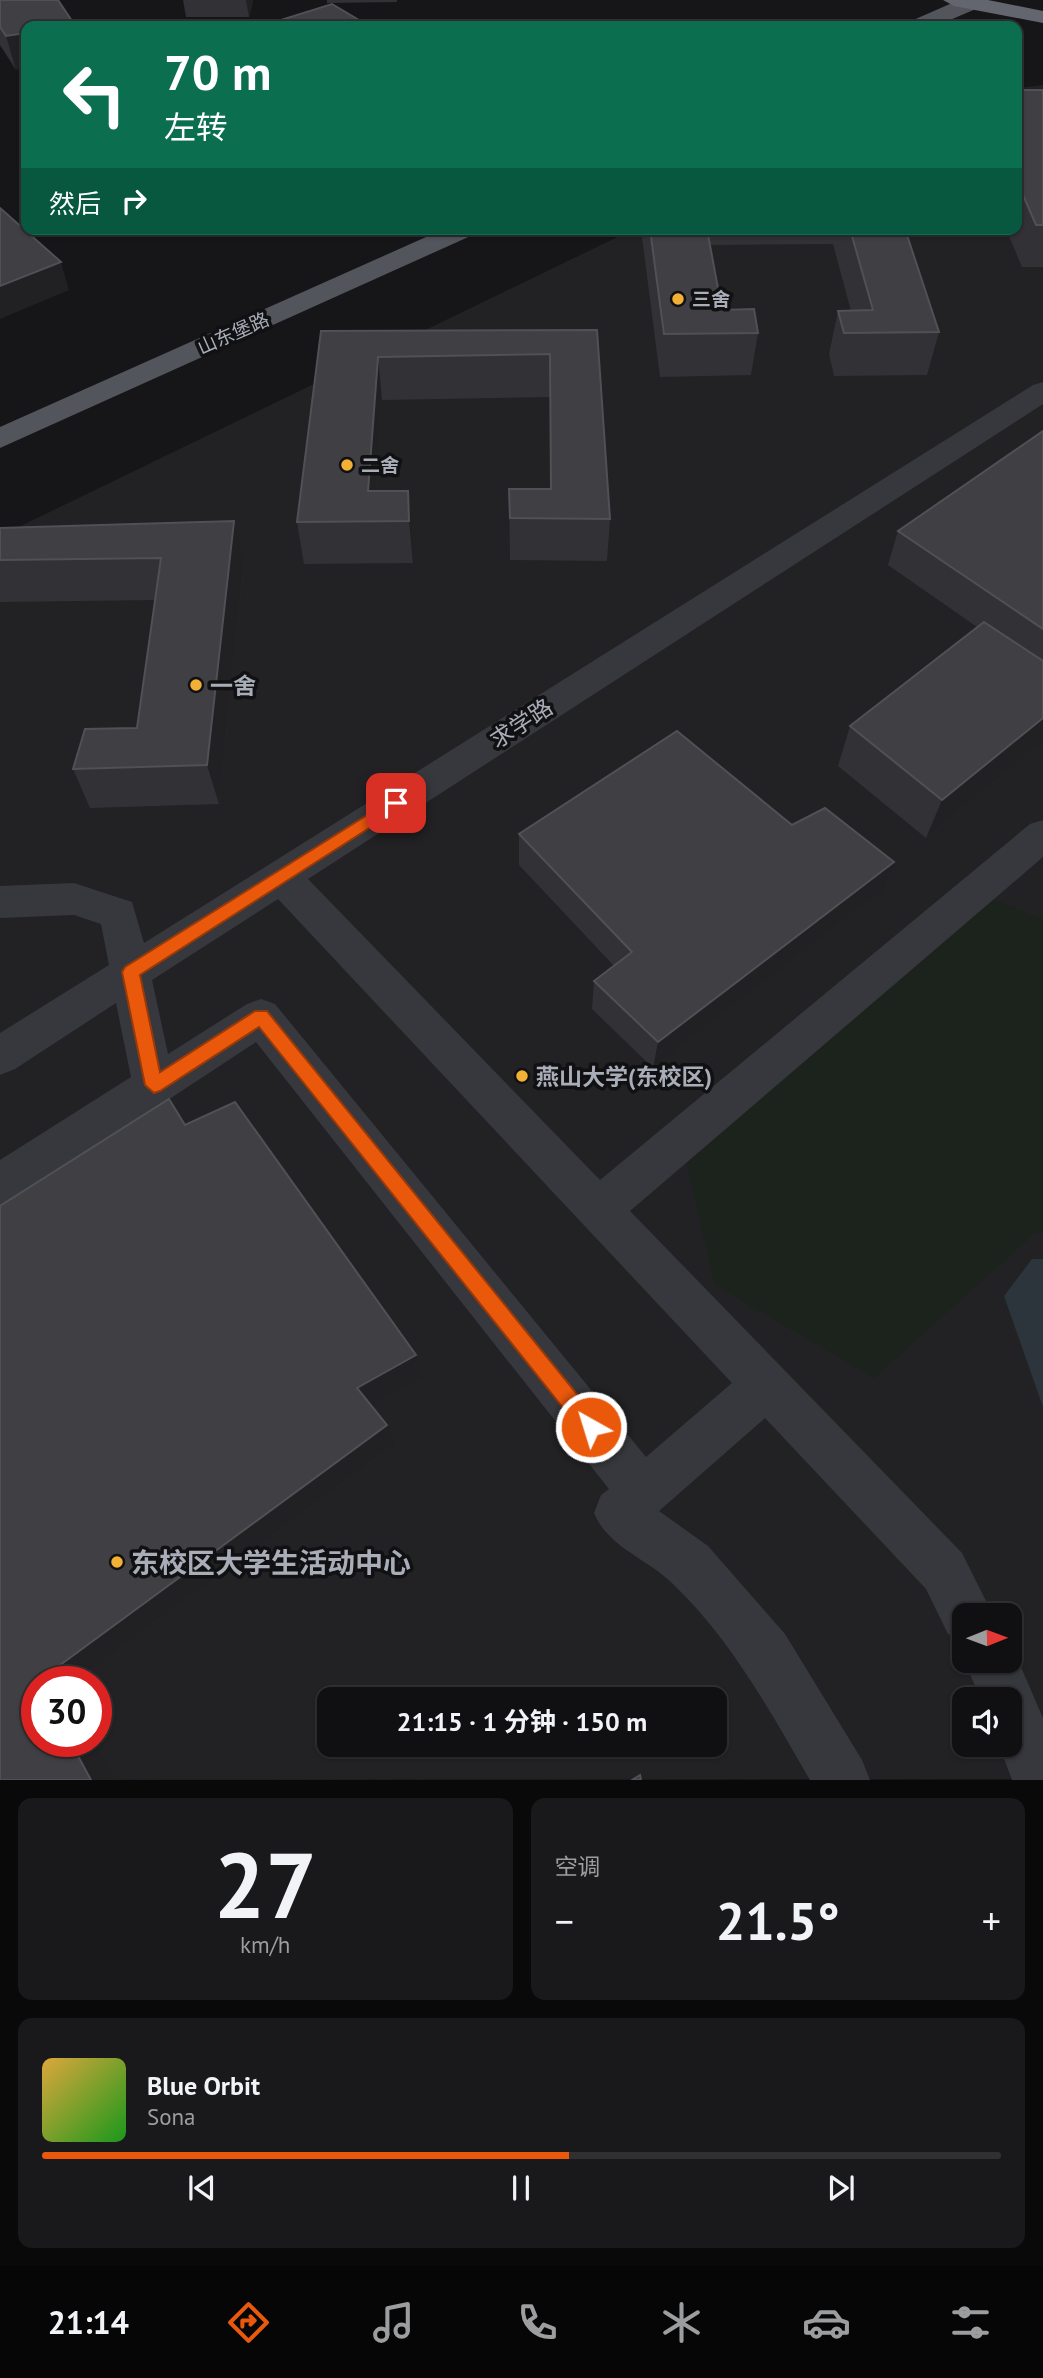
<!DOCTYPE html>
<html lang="zh">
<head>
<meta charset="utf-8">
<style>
  :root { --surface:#101012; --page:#19191b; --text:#f1f3f6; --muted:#9c9d9f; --line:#303032; --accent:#ea580c }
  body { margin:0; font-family:"PT Sans","Noto Sans SC",sans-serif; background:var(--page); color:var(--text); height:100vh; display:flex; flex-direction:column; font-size:26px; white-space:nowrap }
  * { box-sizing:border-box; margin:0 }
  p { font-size:23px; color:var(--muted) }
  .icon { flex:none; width:38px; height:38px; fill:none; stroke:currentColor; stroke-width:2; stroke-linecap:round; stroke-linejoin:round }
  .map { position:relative; height:1780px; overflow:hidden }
  .side { display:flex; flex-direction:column; gap:18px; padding:18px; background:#09090a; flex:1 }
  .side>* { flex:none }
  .top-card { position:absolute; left:21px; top:21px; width:1001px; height:214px; border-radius:14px; box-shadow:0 2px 5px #0004,0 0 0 2px var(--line); background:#0b6e4f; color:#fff; overflow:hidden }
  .needle { width:46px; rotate:89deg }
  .fabs { position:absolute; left:952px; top:1603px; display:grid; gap:14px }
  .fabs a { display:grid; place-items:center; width:70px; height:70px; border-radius:14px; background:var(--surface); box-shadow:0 2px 5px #0004,0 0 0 2px var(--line); font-size:35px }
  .speed { position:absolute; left:21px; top:1666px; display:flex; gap:14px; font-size:35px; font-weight:700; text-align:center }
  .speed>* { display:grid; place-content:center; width:91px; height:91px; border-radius:50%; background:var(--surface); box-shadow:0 2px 5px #0004,0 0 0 2px var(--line); line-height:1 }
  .speed .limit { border:10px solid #d22; background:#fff; color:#111 }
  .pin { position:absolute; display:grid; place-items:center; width:60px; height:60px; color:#fff; margin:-30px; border-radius:14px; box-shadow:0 4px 10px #0006 }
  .me { position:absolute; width:77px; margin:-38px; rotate:321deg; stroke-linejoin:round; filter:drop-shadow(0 0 5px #0008) }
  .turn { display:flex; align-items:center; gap:24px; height:147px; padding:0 28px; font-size:32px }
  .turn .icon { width:91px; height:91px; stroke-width:2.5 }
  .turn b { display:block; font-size:49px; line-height:60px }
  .then { display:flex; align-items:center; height:66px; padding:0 28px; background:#0003; gap:14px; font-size:26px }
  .big { font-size:52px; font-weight:700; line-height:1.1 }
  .side .widget { flex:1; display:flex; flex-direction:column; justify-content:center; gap:10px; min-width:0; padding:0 24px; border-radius:14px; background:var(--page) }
  .side .dial { align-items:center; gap:0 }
  .dial b { font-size:91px; line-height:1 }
  .song { display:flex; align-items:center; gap:21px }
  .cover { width:84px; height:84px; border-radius:10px; background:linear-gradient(135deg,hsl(40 70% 55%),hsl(120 70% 35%)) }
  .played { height:7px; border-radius:4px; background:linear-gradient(90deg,var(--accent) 55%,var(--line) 55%) }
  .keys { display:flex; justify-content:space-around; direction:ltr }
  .heat { display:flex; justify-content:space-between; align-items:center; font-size:38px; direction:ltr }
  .side .tiles { flex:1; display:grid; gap:18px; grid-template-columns:1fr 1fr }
  .widget:last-child { grid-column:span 2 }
  .trip { position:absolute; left:317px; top:1687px; width:410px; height:70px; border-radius:14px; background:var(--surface); box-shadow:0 2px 5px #0004,0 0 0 2px var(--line); font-weight:700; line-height:70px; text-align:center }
  .tab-bar { display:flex; height:112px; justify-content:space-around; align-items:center; background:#060607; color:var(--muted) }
  .tab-bar .icon { width:49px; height:49px }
  .tab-bar .on { color:var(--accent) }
  .tab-bar b { font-size:32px; color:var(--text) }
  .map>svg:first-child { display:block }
  .built { fill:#222225; fill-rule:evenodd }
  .green { fill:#1c231d }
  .water { fill:#2c353c }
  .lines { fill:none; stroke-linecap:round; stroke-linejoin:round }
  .minor { fill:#37383d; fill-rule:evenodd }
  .major { fill:#53555c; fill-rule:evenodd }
  .highway { fill:#63666e; fill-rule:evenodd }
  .wall { fill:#323236 }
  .shaded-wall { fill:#212124 }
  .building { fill:#3f3f44; stroke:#4f5156; stroke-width:2 }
  .route { fill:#ea580c; stroke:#983908; stroke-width:2 }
  .poi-dot { fill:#f2b134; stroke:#111113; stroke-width:2.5 }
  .labels { text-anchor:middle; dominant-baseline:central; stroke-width:7; stroke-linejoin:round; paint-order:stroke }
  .far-poi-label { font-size:19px; font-weight:bold; fill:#a8adb8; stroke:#111113; text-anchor:start }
  .far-street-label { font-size:19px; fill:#a8adb8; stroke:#111113 }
  .poi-label { font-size:23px; font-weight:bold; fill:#a8adb8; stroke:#111113; text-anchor:start }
  .street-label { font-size:23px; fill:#a8adb8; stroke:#111113 }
  .near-poi-label { font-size:28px; font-weight:bold; fill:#a8adb8; stroke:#111113; text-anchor:start }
</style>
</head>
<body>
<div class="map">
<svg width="1043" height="1780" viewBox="0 0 1043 1780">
  <rect width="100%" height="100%" fill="#161618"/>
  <path class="built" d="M1043 85V1779L0 1780V536L634 229H1017V88ZM964 1615H1010V1661H964ZM37 1682H96V1741H37ZM329 1699H714V1745H329ZM964 1699H1010V1745H964Z"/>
  <path class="green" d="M987 897 1043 919V1232L1034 1234 874 1378 715 1285 678 1127Z"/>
  <path class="water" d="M1032 1259H1043V1407L1004 1296Z"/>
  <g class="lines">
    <g class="minor">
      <path d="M1043 382V404L308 879 600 1180 1030 824 1043 820V857L630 1211 962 1553 993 1615H964V1640L948 1634 926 1589 765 1418 659 1511 708 1546 785 1634 862 1760 870 1780H810C770 1711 730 1638 672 1583 646 1558 608 1547 594 1513L601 1495 609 1489 256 1042 16 1200 0 1206V1160L131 1077 116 1003 15 1069 0 1075V1033L109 965 101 924 74 915 0 918V886L74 883 132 902 144 943 1033 385ZM278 899 732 1383 646 1457 275 1004 261 999 247 1004 168 1054 152 980Z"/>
      <path d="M1010 1642 1043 1718V1780H1012L999 1745H1010V1699H981L964 1661H1010Z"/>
    </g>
    <g class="major">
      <path d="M959 0H988L985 5 936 26H908L911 21Z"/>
      <path d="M444 229H479L475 234 0 448V427Z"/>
    </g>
    <path class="highway" d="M943 0H988L1043 11V23L954 6Z"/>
  </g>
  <g class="wall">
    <path d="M0 0 16 70 0 45Z"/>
    <path d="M183 0H253L249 17H186Z"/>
    <path d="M327 0H397V2L327 3Z"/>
    <path d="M1017 90H1043V267H1022L1006 229H1017Z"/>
    <path d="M641 229H905L939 332 927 375 834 376 829 354 838 311H851L833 244 710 245 722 310 758 333 751 375 660 377Z"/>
    <path d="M597 330 610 519 607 561 510 560 509 489H550V397L382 400 376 491H408L413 563 304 564 297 522 321 331Z"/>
    <path d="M1043 431V742L926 838 838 766 850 726 977 627 888 565 898 531Z"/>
    <path d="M0 528 244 563 219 804 90 808 73 769 137 728 155 600 0 602Z"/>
    <path d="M519 834 882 892 653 1068 592 1009 594 981 614 966 519 865Z"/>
  </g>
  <g class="shaded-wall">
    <path d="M246 0H253L249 17Z"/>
    <path d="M26 33V68L16 70 6 36Z"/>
    <path d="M61 262 69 290 0 319V286Z"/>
    <path d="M378 357 382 400 374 522 368 491Z"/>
    <path d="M408 491 412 533 413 563 409 521Z"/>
    <path d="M234 521 244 563 219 804 207 765Z"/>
    <path d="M1043 718V742L926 838 942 800Z"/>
    <path d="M894 862 882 892 653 1068 658 1042Z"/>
    <path d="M416 1355 421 1377 366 1408 357 1388Z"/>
    <path d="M387 1425 394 1443 72 1682H37Z"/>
    <path d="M70 1741H94L115 1780H91Z"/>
  </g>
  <g class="building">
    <path d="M0 0H58L74 24 60 26H26V33L6 36 0 27Z"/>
    <path d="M332 4 369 26H275L271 23Z"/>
    <path d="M1017 90H1043V225H1036L1017 181Z"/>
    <path d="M0 208 61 262 0 286Z"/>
    <path d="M650 229H707L722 310 754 309 758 333 664 334Z"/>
    <path d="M850 229H905L939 332 844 333 838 311 873 310Z"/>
    <path d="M597 330 610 519 510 518 509 489H551L550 354 378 357 368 491H408L409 521 297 522 321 331Z"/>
    <path d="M1043 431V629L898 531Z"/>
    <path d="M234 521 207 765 73 769 85 729 137 728 161 558 0 560V528Z"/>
    <path d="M984 622 1043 661V718L942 800 850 726Z"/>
    <path d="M677 731 792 825 825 808 894 862 658 1042 594 981 632 952 519 834Z"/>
    <path d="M169 1099 185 1125 235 1102 416 1355 357 1388 387 1425 37 1682V1741H70L91 1780H0V1206Z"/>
    <path d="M640 1775 641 1780H632Z"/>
  </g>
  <path class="route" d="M396 797 404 803 402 807 140 975 160 1072 255 1011H267L598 1420 601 1427 598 1434 591 1437 584 1434 259 1027 160 1091 154 1093 145 1085 122 972 125 967Z"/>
  <g class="poi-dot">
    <circle cx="678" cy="299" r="7"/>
    <circle cx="347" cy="465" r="7"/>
    <circle cx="196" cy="685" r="7"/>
    <circle cx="522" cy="1076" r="7"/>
    <circle cx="117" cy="1562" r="7"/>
  </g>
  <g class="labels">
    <g class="far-poi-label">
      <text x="692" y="299">三舍</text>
      <text x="361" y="465">二舍</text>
    </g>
    <g class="far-street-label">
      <text transform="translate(233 333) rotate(-24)">山东堡路</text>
    </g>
    <g class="poi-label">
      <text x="210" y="685">一舍</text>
      <text x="536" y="1076">燕山大学(东校区)</text>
    </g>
    <g class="street-label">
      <text transform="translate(521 723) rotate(-33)">求学路</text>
    </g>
    <g class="near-poi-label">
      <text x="131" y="1562">东校区大学生活动中心</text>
    </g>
  </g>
</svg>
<div class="fabs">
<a><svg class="needle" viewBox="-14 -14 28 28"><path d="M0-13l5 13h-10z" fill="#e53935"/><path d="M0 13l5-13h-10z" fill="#9c9d9f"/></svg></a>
<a><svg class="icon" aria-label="sound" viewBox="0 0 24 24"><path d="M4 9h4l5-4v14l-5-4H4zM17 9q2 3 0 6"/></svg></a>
</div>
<div class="speed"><div class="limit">30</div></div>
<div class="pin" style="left:396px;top:803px;background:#d93025"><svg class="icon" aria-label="arrive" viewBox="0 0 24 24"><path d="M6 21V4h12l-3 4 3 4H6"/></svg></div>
<svg class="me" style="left:591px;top:1427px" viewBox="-20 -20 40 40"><circle r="17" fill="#ea580c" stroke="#fff" stroke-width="3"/><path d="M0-11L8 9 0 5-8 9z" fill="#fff"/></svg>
<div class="trip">21:15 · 1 分钟 · 150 m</div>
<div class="top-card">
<div class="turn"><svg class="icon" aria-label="left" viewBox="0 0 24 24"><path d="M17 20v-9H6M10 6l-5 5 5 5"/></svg><div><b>70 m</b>左转</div></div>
<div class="then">然后<svg class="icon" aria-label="right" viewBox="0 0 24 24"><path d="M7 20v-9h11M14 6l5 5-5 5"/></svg></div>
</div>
</div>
<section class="side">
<div class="tiles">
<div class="widget dial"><b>27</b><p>km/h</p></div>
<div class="widget"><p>空调</p>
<div class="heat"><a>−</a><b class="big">21.5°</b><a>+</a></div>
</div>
<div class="widget">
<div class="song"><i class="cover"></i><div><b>Blue Orbit</b><p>Sona</p></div></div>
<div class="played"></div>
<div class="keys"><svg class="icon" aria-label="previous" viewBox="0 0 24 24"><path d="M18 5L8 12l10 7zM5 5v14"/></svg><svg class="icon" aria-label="pause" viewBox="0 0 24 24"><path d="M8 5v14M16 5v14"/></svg><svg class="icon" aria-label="next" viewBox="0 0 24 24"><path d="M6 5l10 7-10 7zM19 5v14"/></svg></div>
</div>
</div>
</section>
<nav class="tab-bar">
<b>21:14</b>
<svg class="icon on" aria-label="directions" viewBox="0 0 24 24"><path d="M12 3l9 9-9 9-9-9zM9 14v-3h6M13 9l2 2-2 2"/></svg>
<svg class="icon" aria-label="music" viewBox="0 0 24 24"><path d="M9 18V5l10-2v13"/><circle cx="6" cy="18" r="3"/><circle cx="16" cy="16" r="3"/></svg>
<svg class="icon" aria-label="phone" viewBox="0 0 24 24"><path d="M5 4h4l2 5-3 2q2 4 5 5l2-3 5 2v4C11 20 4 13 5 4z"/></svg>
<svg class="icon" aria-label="climate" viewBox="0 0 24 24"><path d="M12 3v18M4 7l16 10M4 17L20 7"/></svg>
<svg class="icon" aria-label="car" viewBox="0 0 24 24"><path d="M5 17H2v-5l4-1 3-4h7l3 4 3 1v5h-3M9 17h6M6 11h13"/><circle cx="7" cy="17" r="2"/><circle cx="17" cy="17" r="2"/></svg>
<svg class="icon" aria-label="filters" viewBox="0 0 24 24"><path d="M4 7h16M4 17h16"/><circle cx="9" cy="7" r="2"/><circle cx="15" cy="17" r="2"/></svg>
</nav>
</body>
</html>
